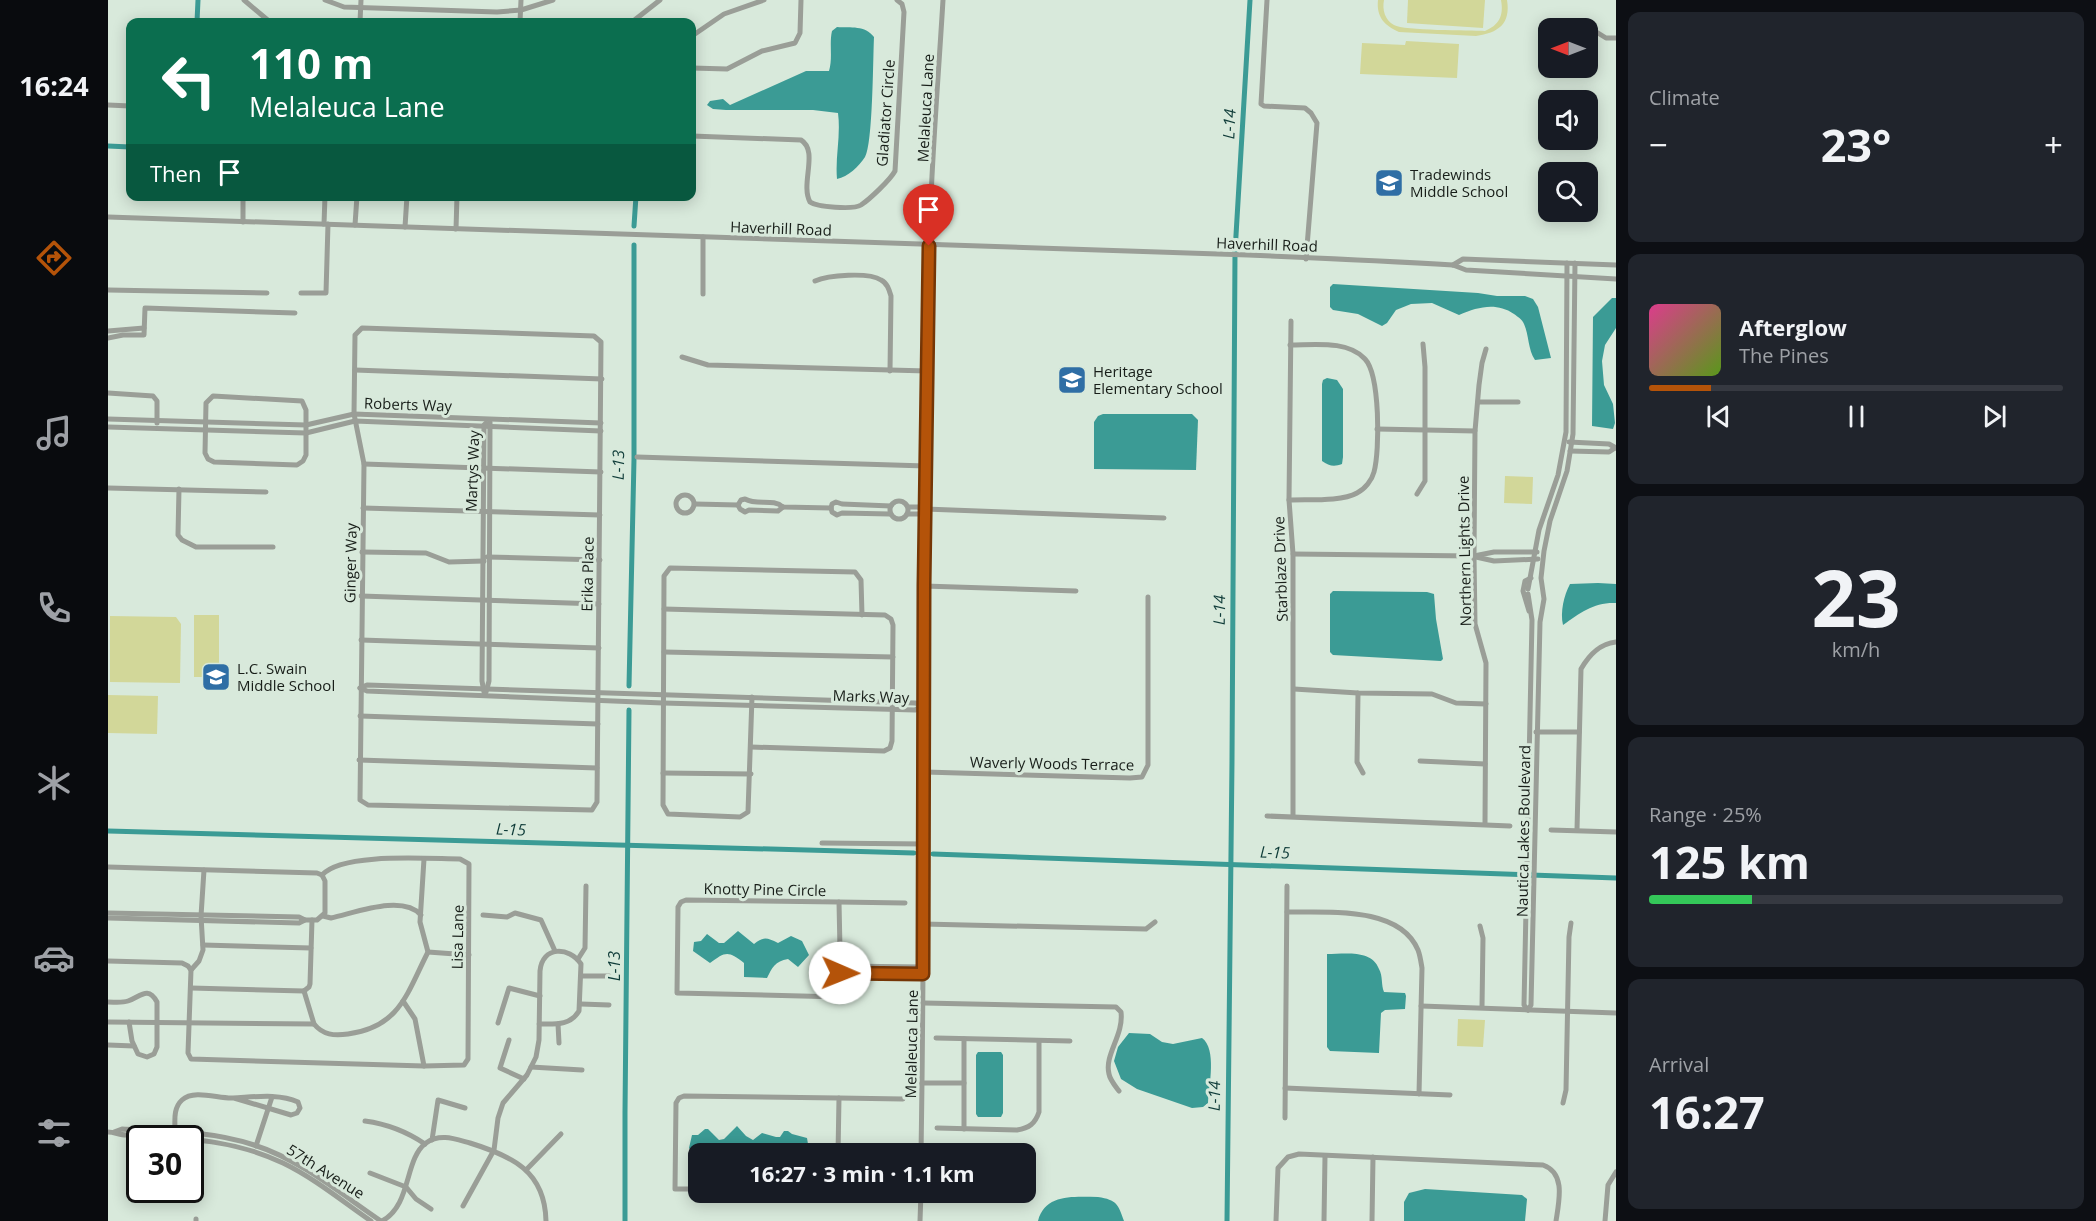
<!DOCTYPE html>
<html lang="en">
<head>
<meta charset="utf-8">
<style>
  :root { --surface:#171b24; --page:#20242c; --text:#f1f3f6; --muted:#9ea1a6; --line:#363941; --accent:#b45309 }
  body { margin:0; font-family:"Open Sans",sans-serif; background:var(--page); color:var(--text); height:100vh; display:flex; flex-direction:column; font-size:22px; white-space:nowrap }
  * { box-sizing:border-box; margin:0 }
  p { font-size:20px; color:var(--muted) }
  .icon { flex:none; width:33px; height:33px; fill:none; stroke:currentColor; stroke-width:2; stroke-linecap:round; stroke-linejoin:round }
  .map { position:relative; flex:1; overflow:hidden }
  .sheet { display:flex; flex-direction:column; gap:12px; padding:12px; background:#0d0f14; width:480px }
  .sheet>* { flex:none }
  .top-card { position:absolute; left:18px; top:18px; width:570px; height:183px; border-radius:12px; box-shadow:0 3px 15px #0003; background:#0b6e4f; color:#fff; overflow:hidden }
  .needle { width:39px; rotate:270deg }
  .fabs { position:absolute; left:1430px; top:18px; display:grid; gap:12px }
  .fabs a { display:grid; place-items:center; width:60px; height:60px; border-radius:12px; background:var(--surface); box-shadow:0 3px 15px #0003; font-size:30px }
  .speed { position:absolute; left:18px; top:1125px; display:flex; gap:12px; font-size:30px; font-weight:700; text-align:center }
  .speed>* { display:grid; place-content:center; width:78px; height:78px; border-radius:50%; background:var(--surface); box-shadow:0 3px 15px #0003; line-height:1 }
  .speed .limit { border:3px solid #111; border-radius:9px; background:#fff; color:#111 }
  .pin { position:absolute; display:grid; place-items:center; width:51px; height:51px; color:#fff; margin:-62px -26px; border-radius:50% 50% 50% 0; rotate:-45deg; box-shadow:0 0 6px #0007 }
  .pin .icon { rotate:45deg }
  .me { position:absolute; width:66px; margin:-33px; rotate:91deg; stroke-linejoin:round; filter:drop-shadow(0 0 4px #0008) }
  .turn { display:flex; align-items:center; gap:21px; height:126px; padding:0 24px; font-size:27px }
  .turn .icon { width:78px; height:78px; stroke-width:2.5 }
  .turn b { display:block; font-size:42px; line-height:51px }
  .then { display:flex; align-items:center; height:57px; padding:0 24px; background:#0003; gap:12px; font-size:22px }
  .big { font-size:45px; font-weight:700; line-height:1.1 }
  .sheet .card { flex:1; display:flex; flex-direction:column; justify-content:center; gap:9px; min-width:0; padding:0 21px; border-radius:12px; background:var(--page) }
  .sheet .dial { align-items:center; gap:0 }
  .dial b { font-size:78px; line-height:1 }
  .song { display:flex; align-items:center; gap:18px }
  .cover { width:72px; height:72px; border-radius:9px; background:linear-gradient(135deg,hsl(330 70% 55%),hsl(90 70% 35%)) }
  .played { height:6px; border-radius:3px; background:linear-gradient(90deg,var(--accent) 15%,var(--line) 15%) }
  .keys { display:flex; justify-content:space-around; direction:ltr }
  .heat { display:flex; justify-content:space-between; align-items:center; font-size:33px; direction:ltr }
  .charge { height:9px; border-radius:4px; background:linear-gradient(90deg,#34c759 25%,var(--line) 0) }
  .trip { position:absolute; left:580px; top:1143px; width:348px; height:60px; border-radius:12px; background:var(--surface); box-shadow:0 3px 15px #0003; font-weight:700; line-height:60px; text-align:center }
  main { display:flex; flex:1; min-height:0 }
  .tab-bar { display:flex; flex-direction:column; width:108px; justify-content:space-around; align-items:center; background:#090b0e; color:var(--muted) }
  .tab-bar .icon { width:42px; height:42px }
  .tab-bar .active { color:var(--accent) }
  .tab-bar b { font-size:27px; color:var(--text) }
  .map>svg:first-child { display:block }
  .green { fill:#d2d799 }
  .water { fill:#3b9b95 }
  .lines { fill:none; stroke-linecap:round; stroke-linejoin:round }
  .canal { stroke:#3b9b95; stroke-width:5 }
  .minor { stroke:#9a9e97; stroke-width:5 }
  .route-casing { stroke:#753606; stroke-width:15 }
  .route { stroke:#b45309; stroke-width:10 }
  .labels { text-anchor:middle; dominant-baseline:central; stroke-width:6; stroke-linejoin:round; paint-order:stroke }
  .street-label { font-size:15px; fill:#181e19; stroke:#d8e9db }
  .poi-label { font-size:15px; fill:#181e19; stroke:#d8e9db; text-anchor:start }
  .water-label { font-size:16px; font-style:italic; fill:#0e3b38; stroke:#d8e9db }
</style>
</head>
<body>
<main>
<nav class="tab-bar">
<b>16:24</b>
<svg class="icon active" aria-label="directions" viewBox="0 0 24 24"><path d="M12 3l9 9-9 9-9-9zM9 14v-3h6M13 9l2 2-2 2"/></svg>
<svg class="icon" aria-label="music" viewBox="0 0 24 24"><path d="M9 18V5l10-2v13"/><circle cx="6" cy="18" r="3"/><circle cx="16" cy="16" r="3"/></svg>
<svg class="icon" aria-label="phone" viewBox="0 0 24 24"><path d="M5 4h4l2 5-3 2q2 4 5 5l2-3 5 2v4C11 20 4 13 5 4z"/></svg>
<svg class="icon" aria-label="climate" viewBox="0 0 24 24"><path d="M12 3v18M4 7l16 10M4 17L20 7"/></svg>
<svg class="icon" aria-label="car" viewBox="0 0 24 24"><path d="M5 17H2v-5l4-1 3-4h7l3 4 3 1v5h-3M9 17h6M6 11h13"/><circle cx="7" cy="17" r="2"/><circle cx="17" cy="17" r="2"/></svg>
<svg class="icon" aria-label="filters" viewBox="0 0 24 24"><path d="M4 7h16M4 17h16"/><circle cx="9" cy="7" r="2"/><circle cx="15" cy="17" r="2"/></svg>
</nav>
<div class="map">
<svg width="1508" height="1221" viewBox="0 0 1508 1221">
  <rect width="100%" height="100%" fill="#d8e9db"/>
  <g class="green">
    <path d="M1270 0H1276C1274 10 1277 20 1286 25 1296 31 1361 30 1377 31 1391 25 1396 16 1393 0H1399C1403 24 1390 33 1368 36L1291 32C1277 26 1268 17 1270 0Z"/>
    <path d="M1300 0H1377L1375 28 1299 23Z"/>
    <path d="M1298 41 1351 44 1349 78 1252 74 1254 43 1297 45Z"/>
    <path d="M1397 476 1425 477 1424 504 1396 503Z"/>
    <rect x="86" y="615" width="25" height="62"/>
    <path d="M2 616 68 617 73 624 72 683 2 682Z"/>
    <path d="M0 695 50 696 49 734 0 733Z"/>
    <path d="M1350 1019 1377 1020 1375 1047 1349 1046Z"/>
  </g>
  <g class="water">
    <path d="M729 27C743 28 757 25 766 37 765 57 765 145 757 157 751 166 740 177 729 179 727 157 733 136 730 113L705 110H618L605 109 599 105 602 101 615 99 622 105 698 71H721C725 58 721 44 724 31Z"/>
    <path d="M1225 284 1370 293 1389 296H1417L1425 299 1430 307 1443 358 1427 360C1420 350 1421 335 1416 324 1414 319 1410 317 1406 314 1388 302 1370 307 1351 315L1324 303 1303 304 1288 310 1279 323 1274 326 1250 314 1225 310 1222 307V287Z"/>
    <path d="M1504 298H1508V328L1497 345 1494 361 1496 385 1505 404 1507 423 1505 429 1484 426 1485 317Z"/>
    <path d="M1219 378 1229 380 1235 389V457L1234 464C1226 467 1221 466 1214 461V384L1215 380Z"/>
    <path d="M995 414H1084L1090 420 1088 470 986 469V422L990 416Z"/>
    <path d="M1490 583 1508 584V603C1486 602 1472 613 1455 625 1452 612 1456 595 1462 584Z"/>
    <path d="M1225 591 1319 592 1326 594 1328 619 1335 659 1333 661 1225 655 1222 652V594Z"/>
    <path d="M630 931 646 944C656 936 659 938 670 943L683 936 694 941 701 955 690 967 680 959C667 961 664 968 659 978L636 977V963C620 950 617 952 602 963L585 951 586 942 593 941 599 934 611 943H616Z"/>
    <path d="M1219 954C1236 954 1264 949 1271 969 1275 976 1273 985 1276 992L1297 993 1298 996 1297 1009 1277 1010 1273 1013 1271 1053 1222 1051 1219 1047Z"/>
    <path d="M1021 1033 1042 1034 1054 1042 1065 1044 1094 1038C1109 1049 1101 1085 1100 1103L1095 1107 1084 1108 1029 1089 1013 1079 1006 1061 1010 1047Z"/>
    <path d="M870 1052H893L895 1055V1113L893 1117H870L868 1114V1055Z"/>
    <path d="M629 1126 638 1136 645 1140 654 1133 668 1137H672L676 1131H680L684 1134 699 1138 701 1150 697 1154H631L616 1150 609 1153 594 1154 591 1150H583L581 1148 584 1135H590L597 1129H600L611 1140 616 1139Z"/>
    <path d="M1317 1189 1414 1195 1419 1199 1417 1221H1296V1202L1301 1193Z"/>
    <path d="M990 1197C1009 1200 1010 1204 1016 1221H930C937 1193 967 1197 990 1197Z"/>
  </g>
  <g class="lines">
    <g class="canal">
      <path d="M89 22 90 0"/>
      <path d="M0 146 22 147"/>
      <path d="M526 226 528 196"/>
      <path d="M521 686 526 459V245"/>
      <path d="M0 831 806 853"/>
      <path d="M825 854 1508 878"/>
      <path d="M517 1221V1112L521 710"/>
      <path d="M1119 1221 1124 761 1127 252 1142 0"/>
    </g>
    <g class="minor">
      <path d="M136 0 162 22"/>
      <path d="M217 0 236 7 389 12 413 10 445 0"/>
      <path d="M1159 0 1153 104 1156 106 1197 108 1203 113 1209 123 1198 259"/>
      <path d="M252 22 253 0"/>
      <path d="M412 22 413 0"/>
      <path d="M524 22 552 0"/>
      <path d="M1490 33 1498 38H1508"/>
      <path d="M584 36 616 14 656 0"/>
      <path d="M584 68 619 69 654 51 687 43 692 33 693 0"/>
      <path d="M0 105 22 106"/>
      <path d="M584 136 693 140C711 151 692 184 702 202 709 207 745 210 753 205 762 199 782 180 787 171L796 12 794 4 789 0"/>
      <path d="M135 196V222"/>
      <path d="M0 217 1140 255C1209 258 1277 261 1345 265L1358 270 1508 279"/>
      <path d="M216 224 217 196"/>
      <path d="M247 225 249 196"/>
      <path d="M297 227 299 196"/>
      <path d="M348 229 349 196"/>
      <path d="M1345 265 1355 259 1508 265"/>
      <path d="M707 281C720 275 761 272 773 280 779 283 781 289 783 296L782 371"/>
      <path d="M0 290 159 293"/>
      <path d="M193 293H218L220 224"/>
      <path d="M595 294V237"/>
      <path d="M1183 321 1181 500 1185 554V816"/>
      <path d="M254 328 486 336 493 342 489 802 484 810 260 805 252 800 256 464 246 414 247 335Z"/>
      <path d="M0 331 36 328"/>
      <path d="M0 338 15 335H36L37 308 187 313"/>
      <path d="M574 357 600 365 819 371"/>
      <path d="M247 370 494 379"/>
      <path d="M0 393 45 396 49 401V423"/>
      <path d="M105 396 194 401 198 410V455L195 461 189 465 106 462 100 459 97 453 98 403Z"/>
      <path d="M1370 402H1410"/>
      <path d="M0 419 198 425 246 414 493 423"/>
      <path d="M0 427 198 433 247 421 493 431"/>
      <path d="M1269 429 1367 431"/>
      <path d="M1461 442 1501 444 1508 448"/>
      <path d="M1462 451 1501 452 1507 448"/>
      <path d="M529 457 818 466"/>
      <path d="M256 464 493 472"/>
      <path d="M0 488 158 492"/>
      <path d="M71 489 70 535 74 540 88 547H165"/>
      <path d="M1309 494 1317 481V367L1315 344"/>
      <circle cx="577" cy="504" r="9"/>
      <path d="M1181 500C1199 499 1233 502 1249 493 1257 489 1264 480 1266 472 1272 450 1272 375 1257 359 1240 340 1206 345 1182 345"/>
      <circle cx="791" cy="510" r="9"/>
      <path d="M587 504 630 505 633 500 637 499C649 506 665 498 675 507L723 508"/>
      <path d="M630 505 632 509 637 512 641 510 670 511 675 507"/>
      <path d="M255 508 492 515"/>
      <path d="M723 508 724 504 728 502 734 504 783 506"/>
      <path d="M723 508 724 512 729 515 734 513 782 514"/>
      <path d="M817 509 1056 518"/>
      <path d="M800 514H810L817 511 810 507H800"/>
      <path d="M254 552 318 553 341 562 376 561"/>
      <path d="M1185 554 1366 556 1386 552H1429"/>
      <path d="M379 557 492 560"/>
      <path d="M1368 557 1386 561 1430 559"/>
      <path d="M816 586 968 591"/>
      <path d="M1420 589 1431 530 1450 475 1458 432 1459 263"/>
      <path d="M1420 594 1424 620 1416 1005 1420 1010"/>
      <path d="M253 596 491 604"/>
      <path d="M556 609 777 615 783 619 785 625 784 741 782 748 776 751 643 747"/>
      <path d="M1421 611 1415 591 1417 581 1423 578"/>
      <path d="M253 640 491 648"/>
      <path d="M556 652 785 657"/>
      <path d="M252 688 259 691 555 703 807 710 816 705"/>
      <path d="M252 688 259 685 807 703 816 705"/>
      <path d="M1186 689 1250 693 1324 694 1348 703 1378 704"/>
      <path d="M376 692 374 681 376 425 378 423"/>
      <path d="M378 692 381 681 382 422"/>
      <path d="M1250 693 1249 762 1255 773"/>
      <path d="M644 697 640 812 632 817 560 814 555 805 556 576 562 568 747 572 753 580 754 615"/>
      <path d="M252 716 490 724"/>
      <path d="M1428 732H1471"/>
      <path d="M251 760 489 768"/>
      <path d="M1312 761 1377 764"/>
      <path d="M817 772 1022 778 1034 777 1040 765V597"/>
      <path d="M555 773 643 774"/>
      <path d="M1159 816 1402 826"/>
      <path d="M1377 824 1378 663 1367 624 1366 556 1367 431 1371 385 1374 363 1378 349"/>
      <path d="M1443 830 1508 832"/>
      <path d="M1469 830 1473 669C1481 655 1491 644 1508 642"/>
      <path d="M714 843 816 844"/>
      <path d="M0 867 209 873 214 875"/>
      <path d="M96 870 93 916 95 950 91 961 83 970 80 1053 83 1059 316 1066 356 1065 360 1059 361 864 352 859C322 859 234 852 214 875"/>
      <path d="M578 900 731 902 733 997 569 993 570 907 573 902Z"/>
      <path d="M731 902 797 903"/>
      <path d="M1179 912C1218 913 1291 905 1310 950 1312 955 1313 962 1314 968L1311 1094"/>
      <path d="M0 913 191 917 197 920"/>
      <path d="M375 915 399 917 407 913 433 920 447 951"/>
      <path d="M215 916 223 918C247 913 294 894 313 915"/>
      <path d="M0 918 191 923 197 920H209L217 913V881L214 875"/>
      <path d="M815 924 1038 929 1047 922"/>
      <path d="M1372 926 1375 938 1374 1007"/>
      <path d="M95 945 203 948"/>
      <path d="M320 952 361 955"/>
      <path d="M470 959 477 948 478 886"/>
      <path d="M0 961 74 963 80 966 83 970"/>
      <path d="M732 966 815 967"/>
      <path d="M732 973 815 974"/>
      <path d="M473 976H501"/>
      <path d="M83 988 196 991"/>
      <path d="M196 991 201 987 202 984 204 920"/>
      <path d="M196 991 206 1024"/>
      <path d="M295 1001 307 1019 316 1066"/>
      <path d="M0 1002C7 1002 14 1003 20 1001 32 997 40 985 49 1002V1047L46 1054 39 1057 30 1054 24 1041 21 1022"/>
      <path d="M816 1003 1008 1007 1013 1012C1016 1035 996 1055 1001 1074 1002 1080 1008 1087 1011 1091"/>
      <path d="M473 1004 501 1005"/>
      <path d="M1313 1006 1508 1013"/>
      <path d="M1420 1010 1423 1005 1432 622 1436 599 1433 578 1436 551 1442 521 1459 471 1465 434 1467 263"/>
      <path d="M0 1022 206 1024C215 1035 226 1036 240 1034 292 1027 299 993 320 952L312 922 316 859"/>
      <path d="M390 1023 401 988 432 996"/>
      <path d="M450 1024 451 1043"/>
      <path d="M828 1038 962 1041"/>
      <path d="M401 1040 392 1068 416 1079"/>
      <path d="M0 1045 26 1046"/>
      <path d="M423 1067 474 1070"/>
      <path d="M814 1083H856"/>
      <path d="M1177 1088 1342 1095"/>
      <path d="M731 1098 795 1099"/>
      <path d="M1455 1103 1458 1090 1461 937 1463 923"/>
      <path d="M1177 1118 1179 886"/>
      <path d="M257 1121C279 1124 298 1131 317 1144"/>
      <path d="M829 1128 909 1130C921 1128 927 1124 931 1112V1041"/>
      <path d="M856 1129V1039"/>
      <path d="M67 1131C67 1121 65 1108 74 1100 86 1089 111 1099 125 1098 146 1097 171 1093 190 1102L192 1108 189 1113 183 1115 126 1098"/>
      <path d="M0 1132C6 1132 12 1135 18 1135 74 1139 123 1138 175 1163 206 1178 234 1201 263 1221"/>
      <path d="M6 1132 14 1129C59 1131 103 1131 146 1145 193 1160 233 1194 273 1221"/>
      <path d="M324 1140 330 1100 357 1108"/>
      <path d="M148 1146 164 1097"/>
      <path d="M813 1154C818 852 814 550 821 249 823 166 830 83 835 0"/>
      <path d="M418 1170 453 1134"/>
      <path d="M262 1173 298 1187 308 1199 323 1209"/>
      <path d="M591 1189H567L568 1103 571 1098 576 1096 731 1098 730 1154"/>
      <path d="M732 1193 738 1197 795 1198"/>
      <path d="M355 1206 386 1150 390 1118 395 1103 419 1075 428 1057 431 1040 432 971C434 946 461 946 473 964L471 1011C462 1026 447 1024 431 1024"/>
      <path d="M88 1221V1219"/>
      <path d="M274 1221C304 1205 296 1159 318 1143 332 1133 347 1139 362 1143 404 1156 437 1171 438 1221"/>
      <path d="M812 1221 813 1192"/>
      <path d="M1168 1221 1170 1168 1180 1157 1191 1154 1435 1165C1458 1173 1451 1201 1448 1221"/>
      <path d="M1216 1221 1217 1156"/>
      <path d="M1264 1221 1265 1157"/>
      <path d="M1497 1221 1500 1185 1508 1172"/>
    </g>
  </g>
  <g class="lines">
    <g class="route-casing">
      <path id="route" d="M732 973 815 974 816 586 821 246"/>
    </g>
    <use href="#route" class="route"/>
  </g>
  <defs>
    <g id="school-square" transform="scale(1.5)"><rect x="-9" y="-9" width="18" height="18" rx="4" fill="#2f6ea5" stroke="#d8e9db"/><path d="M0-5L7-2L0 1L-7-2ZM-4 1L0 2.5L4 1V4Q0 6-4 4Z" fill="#fff"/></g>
  </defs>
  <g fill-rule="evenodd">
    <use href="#school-square" x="1281" y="183"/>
    <use href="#school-square" x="964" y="380"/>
    <use href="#school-square" x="108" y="677"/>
  </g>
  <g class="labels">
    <g class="street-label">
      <text transform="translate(817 108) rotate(-87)">Melaleuca Lane</text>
      <text transform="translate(777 113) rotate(-86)">Gladiator Circle</text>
      <text transform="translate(673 228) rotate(2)">Haverhill Road</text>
      <text transform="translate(1159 244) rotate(2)">Haverhill Road</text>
      <text transform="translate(300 404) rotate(2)">Roberts Way</text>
      <text transform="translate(364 471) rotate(-88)">Martys Way</text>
      <text transform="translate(1356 551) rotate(-91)">Northern Lights Drive</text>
      <text transform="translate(242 563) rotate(-89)">Ginger Way</text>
      <text transform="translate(1172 569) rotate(-92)">Starblaze Drive</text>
      <text transform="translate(479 574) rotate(-89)">Erika Place</text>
      <text transform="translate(763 696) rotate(2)">Marks Way</text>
      <text transform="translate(944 763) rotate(1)">Waverly Woods Terrace</text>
      <text transform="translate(1415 831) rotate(-89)">Nautica Lakes Boulevard</text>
      <text transform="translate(657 889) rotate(1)">Knotty Pine Circle</text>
      <text transform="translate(349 937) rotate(-89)">Lisa Lane</text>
      <text transform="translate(803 1044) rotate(-89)">Melaleuca Lane</text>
      <text transform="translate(218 1171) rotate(32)">57th Avenue</text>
    </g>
    <g class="poi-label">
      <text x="1302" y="174">Tradewinds<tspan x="1302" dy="17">Middle School</tspan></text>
      <text x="985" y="371">Heritage<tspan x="985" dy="17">Elementary School</tspan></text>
      <text x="129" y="668">L.C. Swain<tspan x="129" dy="17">Middle School</tspan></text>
    </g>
    <g class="water-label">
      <text transform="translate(1121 124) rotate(-87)">L-14</text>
      <text transform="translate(510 465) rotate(-89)">L-13</text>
      <text transform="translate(1111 610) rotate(-89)">L-14</text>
      <text transform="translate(403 829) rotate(2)">L-15</text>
      <text transform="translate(1167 852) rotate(2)">L-15</text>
      <text transform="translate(506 966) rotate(-90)">L-13</text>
      <text transform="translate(1106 1096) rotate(-89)">L-14</text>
    </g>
  </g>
</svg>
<div class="fabs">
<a><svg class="needle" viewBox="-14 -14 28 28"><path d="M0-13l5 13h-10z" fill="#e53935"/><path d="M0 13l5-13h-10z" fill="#9ea1a6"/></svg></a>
<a><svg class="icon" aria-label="sound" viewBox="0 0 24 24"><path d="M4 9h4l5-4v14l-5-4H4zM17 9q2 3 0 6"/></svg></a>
<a><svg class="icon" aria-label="search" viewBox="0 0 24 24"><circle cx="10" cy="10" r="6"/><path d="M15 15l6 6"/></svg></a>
</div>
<div class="speed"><div class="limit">30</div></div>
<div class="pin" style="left:821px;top:246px;background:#d93025"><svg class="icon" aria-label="arrive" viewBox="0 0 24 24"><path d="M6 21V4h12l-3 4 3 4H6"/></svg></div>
<svg class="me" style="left:732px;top:973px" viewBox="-20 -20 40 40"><circle r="19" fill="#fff"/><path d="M0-13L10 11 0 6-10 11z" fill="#b45309"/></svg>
<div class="trip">16:27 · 3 min · 1.1 km</div>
<div class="top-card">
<div class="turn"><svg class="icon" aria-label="left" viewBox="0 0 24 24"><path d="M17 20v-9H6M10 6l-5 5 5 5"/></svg><div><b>110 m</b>Melaleuca Lane</div></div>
<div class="then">Then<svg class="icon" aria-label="arrive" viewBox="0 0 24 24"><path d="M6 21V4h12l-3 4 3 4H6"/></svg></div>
</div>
</div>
<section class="sheet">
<div class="card"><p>Climate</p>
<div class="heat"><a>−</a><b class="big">23°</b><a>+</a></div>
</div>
<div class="card">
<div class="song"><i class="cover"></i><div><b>Afterglow</b><p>The Pines</p></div></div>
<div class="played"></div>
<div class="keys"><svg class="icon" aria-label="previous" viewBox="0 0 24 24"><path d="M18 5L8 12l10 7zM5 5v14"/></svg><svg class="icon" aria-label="pause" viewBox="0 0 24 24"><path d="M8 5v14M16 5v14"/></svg><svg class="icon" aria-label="next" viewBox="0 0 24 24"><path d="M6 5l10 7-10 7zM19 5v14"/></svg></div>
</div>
<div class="card dial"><b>23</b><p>km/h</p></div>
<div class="card"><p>Range · 25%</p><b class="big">125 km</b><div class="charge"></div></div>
<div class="card"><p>Arrival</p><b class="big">16:27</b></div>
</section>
</main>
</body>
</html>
